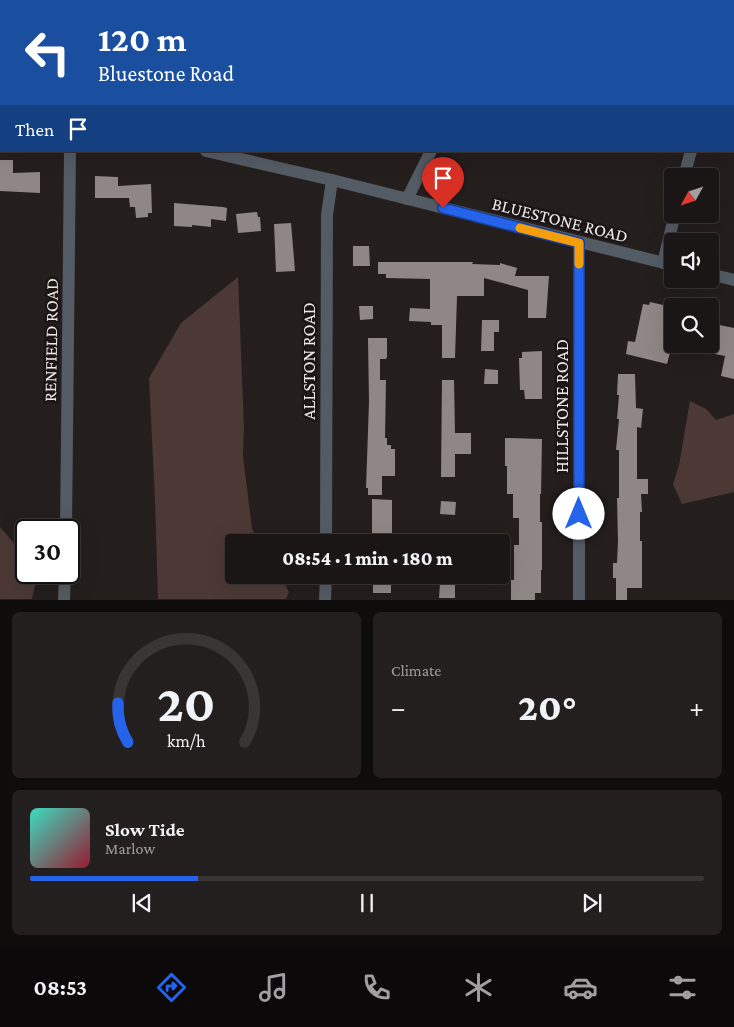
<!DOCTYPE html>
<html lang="en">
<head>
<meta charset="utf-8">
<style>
  :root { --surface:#1b1616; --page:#241f1f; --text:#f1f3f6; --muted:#a09fa1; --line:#393535; --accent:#2563eb }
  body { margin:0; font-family:"Crimson Pro",serif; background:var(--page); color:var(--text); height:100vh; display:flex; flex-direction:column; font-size:19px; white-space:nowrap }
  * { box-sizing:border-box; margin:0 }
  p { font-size:16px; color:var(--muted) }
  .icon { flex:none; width:28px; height:28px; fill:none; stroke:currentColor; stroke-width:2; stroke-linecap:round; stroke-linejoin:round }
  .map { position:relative; height:600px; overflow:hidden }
  .details { display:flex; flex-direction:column; gap:12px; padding:12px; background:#0f0c0c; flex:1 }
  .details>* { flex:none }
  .top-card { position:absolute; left:0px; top:0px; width:735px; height:152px; box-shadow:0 5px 20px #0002,0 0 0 1px var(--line); background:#1a4fa0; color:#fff; overflow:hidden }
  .needle { width:32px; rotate:230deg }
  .buttons { position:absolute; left:664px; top:168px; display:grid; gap:10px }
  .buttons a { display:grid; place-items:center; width:55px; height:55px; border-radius:5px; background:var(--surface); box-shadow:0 5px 20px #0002,0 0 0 1px var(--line); font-size:25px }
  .speed { position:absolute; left:15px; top:519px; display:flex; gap:10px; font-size:25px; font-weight:700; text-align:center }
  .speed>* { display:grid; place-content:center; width:65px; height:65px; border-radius:50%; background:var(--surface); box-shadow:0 5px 20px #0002,0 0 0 1px var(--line); line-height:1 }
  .speed .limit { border:2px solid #111; border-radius:8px; background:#fff; color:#111 }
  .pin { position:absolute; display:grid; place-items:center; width:42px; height:42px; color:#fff; margin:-51px -21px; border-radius:50% 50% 50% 0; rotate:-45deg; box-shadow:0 0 5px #0007 }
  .pin .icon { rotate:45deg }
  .me { position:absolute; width:55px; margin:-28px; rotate:0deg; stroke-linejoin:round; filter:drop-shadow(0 0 4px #0008) }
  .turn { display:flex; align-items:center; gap:18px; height:105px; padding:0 15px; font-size:22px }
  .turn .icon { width:65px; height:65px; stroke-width:2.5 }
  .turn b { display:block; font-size:35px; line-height:42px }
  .then { display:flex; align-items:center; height:48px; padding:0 15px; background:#0003; gap:10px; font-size:19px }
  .big { font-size:38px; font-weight:800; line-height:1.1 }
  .details .widget { flex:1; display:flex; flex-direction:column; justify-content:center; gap:8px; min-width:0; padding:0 18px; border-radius:8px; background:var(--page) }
  .details .dial { align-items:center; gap:0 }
  .dial svg { height:130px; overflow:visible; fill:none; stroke:var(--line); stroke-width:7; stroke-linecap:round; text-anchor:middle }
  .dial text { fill:var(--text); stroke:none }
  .song { display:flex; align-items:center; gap:15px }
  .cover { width:60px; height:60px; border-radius:8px; background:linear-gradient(135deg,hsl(170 70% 55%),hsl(350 70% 35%)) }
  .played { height:5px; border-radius:2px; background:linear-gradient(90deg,var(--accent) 25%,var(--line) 25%) }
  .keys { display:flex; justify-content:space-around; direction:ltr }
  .heat { display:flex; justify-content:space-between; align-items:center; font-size:28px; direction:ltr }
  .details .tiles { flex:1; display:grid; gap:12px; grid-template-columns:1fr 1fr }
  .widget:last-child { grid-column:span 2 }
  .trip { position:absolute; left:225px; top:534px; width:285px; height:50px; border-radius:5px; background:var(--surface); box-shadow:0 5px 20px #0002,0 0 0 1px var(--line); font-weight:800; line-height:50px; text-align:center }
  .menu { display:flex; height:80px; justify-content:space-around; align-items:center; background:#0b0909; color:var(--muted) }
  .menu .icon { width:35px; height:35px }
  .menu .on { color:var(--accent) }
  .menu b { font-size:22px; color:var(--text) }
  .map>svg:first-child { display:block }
  .green { fill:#4c3935 }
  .building { fill:#8f8785 }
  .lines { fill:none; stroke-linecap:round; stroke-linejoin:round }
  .minor { stroke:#535b64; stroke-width:12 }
  .route-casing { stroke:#184099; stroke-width:12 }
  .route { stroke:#2563eb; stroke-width:9 }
  .slow { stroke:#f59e0b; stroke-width:9 }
  .labels { text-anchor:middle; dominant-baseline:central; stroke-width:5; stroke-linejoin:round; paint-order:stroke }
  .street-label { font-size:18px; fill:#ede9e8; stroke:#1b1514 }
</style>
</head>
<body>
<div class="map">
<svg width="734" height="600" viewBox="0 0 734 600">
  <rect width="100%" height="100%" fill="#241e1d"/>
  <g class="green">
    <path d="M238 277 244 427 243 456 252 529 260 542H234V575H280L289 592 286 599H158L155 500 149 378 181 323Z"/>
    <path d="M690 401 706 409 716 420 734 414V492L682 504 673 484 679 465Z"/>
    <path d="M0 527 26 557V572L31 573 35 585 32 599H0Z"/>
  </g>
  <g class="building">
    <path d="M0 160H13V173L40 172V193L0 191Z"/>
    <path d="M95 176 118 177V186L151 184 152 213H148V217L136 218 135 207H130L129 198H95Z"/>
    <path d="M174 203 223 207 227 208 226 221 211 219V227L192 225V227L174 226Z"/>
    <path d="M257 212 258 217H260L261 231 238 233 236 214Z"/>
    <path d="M291 223 295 271 276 272 274 224Z"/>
    <path d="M353 246H369L370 266H353Z"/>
    <path d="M378 262H473L472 264 500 265V263L517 268 515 276H549L546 318H528V290L484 278V296H457L455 358H442V325H431V322L409 321 410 308 430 309V279L386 278V274H378Z"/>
    <path d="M650 302 672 307V345L667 364 626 354 628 341 635 342 643 304 649 305Z"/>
    <path d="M359 306H373V319L360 320Z"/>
    <path d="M482 320H499V332H494V351H481Z"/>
    <path d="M710 323 734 328V379L721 376 725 356 710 353Z"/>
    <path d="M368 338H387V357L386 359H380V380H386L385 438H387V445H391V449H395V476H382V495H368V488H366L369 402Z"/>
    <path d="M542 351V399H525L524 390H520L519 358H522V352Z"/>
    <path d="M485 369 498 370V384H484Z"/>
    <path d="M618 374H635L636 408 643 409 641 428 637 427V479H648V494H641L642 512H640V541H642V588H627V600H616V578H613V563H617L618 541 617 498H619V450H616L619 419H617L619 395H617Z"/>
    <path d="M442 380H454L455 433H471V454H455V477H441Z"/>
    <path d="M505 438 542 439 541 494H540V522H542V570H541V593H535V600H511V580H514V545H519V518H513V494H507V466H505Z"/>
    <path d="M372 499 392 500V542H372Z"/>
    <path d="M441 501 456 502 455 515 440 514Z"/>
    <rect x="373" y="575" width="18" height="18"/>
    <path d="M440 583 455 584V598H439Z"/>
  </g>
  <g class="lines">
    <g class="minor">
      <path d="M217 1 218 0"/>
      <path d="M499 1V0"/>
      <path d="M728 1V0"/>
      <path d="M0 101H1"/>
      <path d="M206 151 332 180 672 265"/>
      <path d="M684 176 691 151"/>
      <path d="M407 199 431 151"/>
      <path d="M579 243V600"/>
      <path d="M663 263 675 214"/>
      <path d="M710 274 734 280"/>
      <path d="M66 530 70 151"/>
      <path d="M326 542 327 215 332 180"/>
      <path d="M64 600 65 572"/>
      <path d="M325 600 326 575"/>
    </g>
  </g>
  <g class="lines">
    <g class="route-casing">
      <path id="route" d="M443 208 579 243V514"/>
    </g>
    <use href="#route" class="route"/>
    <path class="slow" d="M520 228 579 243V264"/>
  </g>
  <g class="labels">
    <g class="street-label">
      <text transform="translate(560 220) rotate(14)">BLUESTONE ROAD</text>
      <text transform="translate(51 340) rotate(-89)">RENFIELD ROAD</text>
      <text transform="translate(309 361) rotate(-90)">ALLSTON ROAD</text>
      <text transform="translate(562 406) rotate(-90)">HILLSTONE ROAD</text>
    </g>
  </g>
</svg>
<div class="buttons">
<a><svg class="needle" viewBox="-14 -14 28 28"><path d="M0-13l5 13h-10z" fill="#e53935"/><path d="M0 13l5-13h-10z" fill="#a09fa1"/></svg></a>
<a><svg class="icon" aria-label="sound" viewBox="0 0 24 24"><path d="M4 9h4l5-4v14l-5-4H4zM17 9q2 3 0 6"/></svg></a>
<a><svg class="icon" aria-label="search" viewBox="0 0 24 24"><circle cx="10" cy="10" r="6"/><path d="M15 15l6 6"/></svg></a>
</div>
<div class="speed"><div class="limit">30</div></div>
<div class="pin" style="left:443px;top:208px;background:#d93025"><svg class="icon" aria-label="arrive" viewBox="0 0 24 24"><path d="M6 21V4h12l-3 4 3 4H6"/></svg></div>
<svg class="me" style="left:579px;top:514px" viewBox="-20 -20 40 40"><circle r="19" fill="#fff"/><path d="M0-13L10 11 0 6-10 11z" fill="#2563eb"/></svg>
<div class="trip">08:54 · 1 min · 180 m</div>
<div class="top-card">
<div class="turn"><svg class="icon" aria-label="left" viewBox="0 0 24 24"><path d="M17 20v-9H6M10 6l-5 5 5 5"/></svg><div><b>120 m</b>Bluestone Road</div></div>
<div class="then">Then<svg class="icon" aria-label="arrive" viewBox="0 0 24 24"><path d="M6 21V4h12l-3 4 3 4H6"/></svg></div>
</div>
</div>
<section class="details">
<div class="tiles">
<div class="widget dial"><svg viewBox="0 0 100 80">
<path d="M14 69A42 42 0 1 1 86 69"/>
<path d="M14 69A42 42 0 0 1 8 45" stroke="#2563eb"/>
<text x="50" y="56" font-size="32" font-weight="700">20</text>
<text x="50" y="72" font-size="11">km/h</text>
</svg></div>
<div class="widget"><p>Climate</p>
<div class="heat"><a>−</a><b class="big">20°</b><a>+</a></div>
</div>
<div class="widget">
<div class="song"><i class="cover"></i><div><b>Slow Tide</b><p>Marlow</p></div></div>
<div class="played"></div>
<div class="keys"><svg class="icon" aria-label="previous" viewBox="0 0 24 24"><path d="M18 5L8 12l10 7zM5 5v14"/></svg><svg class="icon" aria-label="pause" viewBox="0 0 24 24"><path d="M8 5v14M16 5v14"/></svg><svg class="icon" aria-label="next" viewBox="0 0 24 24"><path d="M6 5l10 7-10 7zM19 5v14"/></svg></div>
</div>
</div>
</section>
<nav class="menu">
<b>08:53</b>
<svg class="icon on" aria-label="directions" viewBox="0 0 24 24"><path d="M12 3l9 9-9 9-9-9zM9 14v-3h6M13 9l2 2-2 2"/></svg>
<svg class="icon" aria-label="music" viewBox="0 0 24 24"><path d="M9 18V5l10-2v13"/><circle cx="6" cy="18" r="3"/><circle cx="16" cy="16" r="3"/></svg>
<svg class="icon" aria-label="phone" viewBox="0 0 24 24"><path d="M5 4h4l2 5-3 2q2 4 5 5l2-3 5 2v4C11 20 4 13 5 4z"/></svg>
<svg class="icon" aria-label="climate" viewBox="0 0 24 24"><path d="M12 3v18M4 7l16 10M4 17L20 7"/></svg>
<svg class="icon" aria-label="car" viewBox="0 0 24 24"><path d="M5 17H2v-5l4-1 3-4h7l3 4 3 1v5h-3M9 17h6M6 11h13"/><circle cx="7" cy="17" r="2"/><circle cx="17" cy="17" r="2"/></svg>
<svg class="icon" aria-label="filters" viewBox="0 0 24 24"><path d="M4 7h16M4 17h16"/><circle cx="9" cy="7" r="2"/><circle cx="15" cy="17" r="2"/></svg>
</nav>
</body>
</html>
